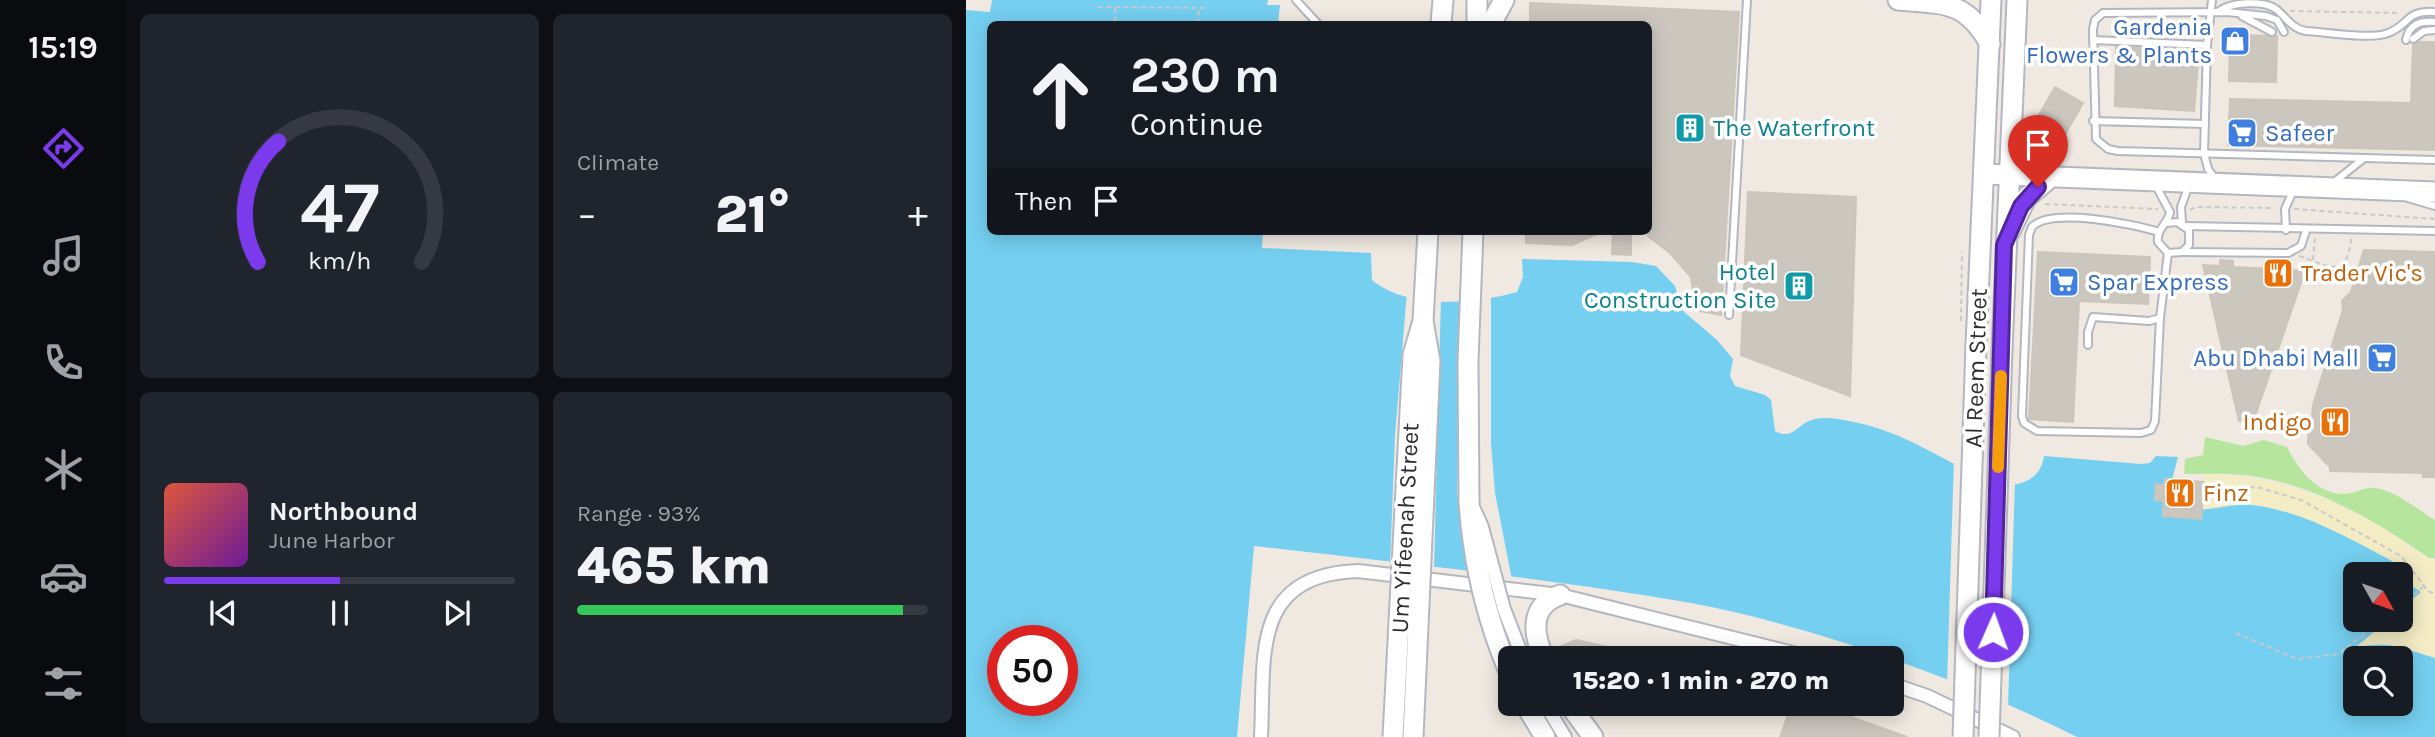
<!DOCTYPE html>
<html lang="en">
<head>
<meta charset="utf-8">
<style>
  :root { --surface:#171b24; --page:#20242c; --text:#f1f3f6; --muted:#9ea1a6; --line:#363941; --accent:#7c3aed }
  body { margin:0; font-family:Karla,sans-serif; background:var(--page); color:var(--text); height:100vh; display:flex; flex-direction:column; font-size:26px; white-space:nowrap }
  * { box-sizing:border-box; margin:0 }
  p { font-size:23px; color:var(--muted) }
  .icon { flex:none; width:38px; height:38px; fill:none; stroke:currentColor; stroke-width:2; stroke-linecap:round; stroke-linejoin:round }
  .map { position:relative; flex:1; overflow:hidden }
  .details { display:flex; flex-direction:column; gap:14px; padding:14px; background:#0d0f14; width:840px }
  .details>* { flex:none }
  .top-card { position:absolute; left:21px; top:21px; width:665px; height:214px; border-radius:10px; box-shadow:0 4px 18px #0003; background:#171b24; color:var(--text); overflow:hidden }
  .needle { width:46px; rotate:130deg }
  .buttons { position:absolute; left:1377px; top:562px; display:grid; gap:14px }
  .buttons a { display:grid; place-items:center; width:70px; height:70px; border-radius:10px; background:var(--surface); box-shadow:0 4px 18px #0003; font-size:35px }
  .speed { position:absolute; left:21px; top:625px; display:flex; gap:14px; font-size:35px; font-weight:700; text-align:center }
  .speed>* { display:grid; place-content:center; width:91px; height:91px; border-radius:50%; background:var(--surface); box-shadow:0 4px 18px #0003; line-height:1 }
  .speed .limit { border:10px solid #d22; background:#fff; color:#111 }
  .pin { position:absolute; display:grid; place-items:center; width:60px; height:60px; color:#fff; margin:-72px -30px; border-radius:50% 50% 50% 0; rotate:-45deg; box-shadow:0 0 7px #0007 }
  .pin .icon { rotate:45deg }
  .me { position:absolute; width:77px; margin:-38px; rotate:2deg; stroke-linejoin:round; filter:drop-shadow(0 0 5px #0008) }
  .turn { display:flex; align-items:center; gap:24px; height:147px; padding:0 28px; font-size:32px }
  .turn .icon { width:91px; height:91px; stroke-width:2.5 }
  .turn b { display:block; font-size:49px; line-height:60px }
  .then { display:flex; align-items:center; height:66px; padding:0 28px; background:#0003; gap:14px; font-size:26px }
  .big { font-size:52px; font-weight:800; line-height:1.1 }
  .details .card { flex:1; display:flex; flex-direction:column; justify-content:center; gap:10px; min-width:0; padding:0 24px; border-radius:10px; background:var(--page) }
  .details .dial { align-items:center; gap:0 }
  .dial svg { height:182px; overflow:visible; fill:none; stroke:var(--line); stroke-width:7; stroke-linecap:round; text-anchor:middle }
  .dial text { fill:var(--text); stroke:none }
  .song { display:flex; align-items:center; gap:21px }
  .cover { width:84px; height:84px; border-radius:10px; background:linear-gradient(135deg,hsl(10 70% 55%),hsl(280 70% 35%)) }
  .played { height:7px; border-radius:4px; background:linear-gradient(90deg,var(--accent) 50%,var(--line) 50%) }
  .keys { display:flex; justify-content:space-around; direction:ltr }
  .heat { display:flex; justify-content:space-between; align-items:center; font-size:38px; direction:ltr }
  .charge { height:10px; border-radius:5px; background:linear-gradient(90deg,#34c759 93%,var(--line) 0) }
  .details .tiles { flex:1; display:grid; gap:14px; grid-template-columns:repeat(2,1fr) }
  .trip { position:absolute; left:532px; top:646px; width:406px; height:70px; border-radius:10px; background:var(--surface); box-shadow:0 4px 18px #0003; font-weight:800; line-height:70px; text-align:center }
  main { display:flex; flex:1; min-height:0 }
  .tab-bar { display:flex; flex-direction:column; width:126px; justify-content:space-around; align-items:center; background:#090b0e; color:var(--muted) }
  .tab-bar .icon { width:49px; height:49px }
  .tab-bar .current { color:var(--accent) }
  .tab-bar b { font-size:32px; color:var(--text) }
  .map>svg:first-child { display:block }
  .green { fill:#b6e59e }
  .sand { fill:#f3ecc5 }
  .water { fill:#75cff0; fill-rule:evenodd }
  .pier { fill:#efe9e1 }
  .building { fill:#cbc7bf; stroke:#cbc5ba; stroke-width:2 }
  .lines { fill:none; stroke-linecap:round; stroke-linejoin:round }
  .service-casing { stroke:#b4b7c1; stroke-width:10 }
  .minor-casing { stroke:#b4b7c1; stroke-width:16 }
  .secondary-casing { stroke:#b4b7c1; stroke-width:23 }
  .path { stroke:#c9c9c9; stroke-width:2; stroke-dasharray:5 3.5; stroke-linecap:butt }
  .service { stroke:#fff; stroke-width:6 }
  .minor { stroke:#fff; stroke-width:12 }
  .secondary { stroke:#fff; stroke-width:19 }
  .minor-bridge-casing { stroke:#b4b7c1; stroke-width:16; stroke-linecap:butt }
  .secondary-bridge-casing { stroke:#b4b7c1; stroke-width:23; stroke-linecap:butt }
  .minor-bridge { stroke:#fff; stroke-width:12 }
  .secondary-bridge { stroke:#fff; stroke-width:19 }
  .route-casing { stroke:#51269a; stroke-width:18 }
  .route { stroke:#7c3aed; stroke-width:12 }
  .slow { stroke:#f59e0b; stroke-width:12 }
  .labels { text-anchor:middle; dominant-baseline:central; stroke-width:7; stroke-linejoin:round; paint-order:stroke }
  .shop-label { font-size:24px; fill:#366cbe; stroke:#fff; text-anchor:end }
  .culture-label { font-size:24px; fill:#0d838f; stroke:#fff; text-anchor:start }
  .food-label { font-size:24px; fill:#c56008; stroke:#fff; text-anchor:start }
  .street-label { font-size:24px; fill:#2e2e2e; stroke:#fff }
</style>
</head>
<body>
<main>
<nav class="tab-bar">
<b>15:19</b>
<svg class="icon current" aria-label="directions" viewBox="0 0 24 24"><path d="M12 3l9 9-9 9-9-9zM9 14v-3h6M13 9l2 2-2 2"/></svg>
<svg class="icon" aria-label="music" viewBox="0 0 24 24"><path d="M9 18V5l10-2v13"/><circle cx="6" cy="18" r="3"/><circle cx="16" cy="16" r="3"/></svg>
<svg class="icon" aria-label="phone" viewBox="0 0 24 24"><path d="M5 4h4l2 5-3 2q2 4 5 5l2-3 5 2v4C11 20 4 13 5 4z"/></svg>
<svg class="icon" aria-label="climate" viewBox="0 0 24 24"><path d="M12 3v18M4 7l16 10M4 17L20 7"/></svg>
<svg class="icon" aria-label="car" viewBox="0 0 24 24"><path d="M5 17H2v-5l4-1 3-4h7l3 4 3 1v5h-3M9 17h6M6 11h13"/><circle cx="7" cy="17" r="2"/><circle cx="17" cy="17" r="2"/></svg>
<svg class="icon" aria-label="filters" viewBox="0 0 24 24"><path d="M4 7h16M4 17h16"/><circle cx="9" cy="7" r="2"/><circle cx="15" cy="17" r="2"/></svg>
</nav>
<section class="details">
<div class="tiles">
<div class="card dial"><svg viewBox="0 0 100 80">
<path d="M14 69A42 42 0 1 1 86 69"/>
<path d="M14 69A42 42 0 0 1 23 16" stroke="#7c3aed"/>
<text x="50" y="56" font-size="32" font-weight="700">47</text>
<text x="50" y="72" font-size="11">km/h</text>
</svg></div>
<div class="card"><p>Climate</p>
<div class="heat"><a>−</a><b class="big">21°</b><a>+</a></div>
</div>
<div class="card">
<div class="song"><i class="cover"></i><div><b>Northbound</b><p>June Harbor</p></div></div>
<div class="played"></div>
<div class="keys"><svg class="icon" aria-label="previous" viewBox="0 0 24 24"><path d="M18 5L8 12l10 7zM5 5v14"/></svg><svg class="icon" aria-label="pause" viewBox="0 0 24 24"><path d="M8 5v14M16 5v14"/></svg><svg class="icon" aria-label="next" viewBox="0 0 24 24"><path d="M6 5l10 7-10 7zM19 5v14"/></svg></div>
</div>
<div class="card"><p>Range · 93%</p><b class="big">465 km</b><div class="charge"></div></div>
</div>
</section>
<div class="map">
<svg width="1469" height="737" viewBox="0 0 1469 737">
  <rect width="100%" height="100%" fill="#efe9e1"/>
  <path class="green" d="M1239 437 1277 446 1298 440 1321 447C1332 469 1350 494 1378 494 1388 494 1400 486 1410 488 1430 491 1452 510 1469 520V558H1463C1408 520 1345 482 1277 475 1258 473 1238 474 1218 474L1219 459 1237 455Z"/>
  <path class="sand" d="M1239 474C1303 475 1358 494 1414 526 1432 536 1449 554 1469 560V658C1437 649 1423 639 1389 648L1422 620H1435V609L1455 592 1438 581 1435 571C1389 542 1342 512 1286 505 1270 503 1253 510 1237 510Z"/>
  <path class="water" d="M26 0H302L301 5H314L312 24H24V231H297L296 248 405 253 406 280C442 310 508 304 551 292L557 277 556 259 666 262 690 266 709 286 717 311 751 340 767 359 764 376 769 386 799 395 805 400 809 431C827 441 831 424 846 420 858 416 872 419 883 421 940 431 984 465 1035 488 1057 483 1074 481 1078 456L1175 464 1184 463 1190 456 1212 457 1204 487 1227 510C1246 510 1267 503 1286 505 1337 511 1382 538 1426 561L1435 571 1438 581 1455 592 1435 609V574H1390V620H1422L1390 647C1427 641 1435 648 1469 658V737H1111C1005 684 895 644 781 615 729 602 677 595 624 587 513 571 400 559 288 546L271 737H0V10L24 12ZM37 640H96V700H37ZM1390 658H1435V704H1390Z"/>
  <g class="pier">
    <path d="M441 292 475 297 468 571 424 565 429 435Z"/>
    <path d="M525 294V443L529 493 546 580 502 575 491 491 495 297Z"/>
    <path d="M988 457 1035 484 1049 481 1042 708 981 685Z"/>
  </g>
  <g class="building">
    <path d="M564 3 773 12 755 315 734 311 728 299 725 277 704 253 682 236V24H564Z"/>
    <path d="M1264 35 1311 36 1310 82 1263 81Z"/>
    <path d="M1453 42H1469V150L1262 145 1264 99 1445 103 1447 45Z"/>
    <path d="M1150 47 1233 51 1228 111 1149 106Z"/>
    <path d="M1089 87 1117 103 1097 138 1069 122Z"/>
    <path d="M782 192 890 197 884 396 775 355Z"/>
    <path d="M560 231H638L606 245 560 243Z"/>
    <path d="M647 231H665V255L646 254Z"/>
    <path d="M1398 250 1469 252V477H1457V473L1364 471V467L1342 444 1343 418 1346 419 1347 405 1377 310 1376 301 1385 292Z"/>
    <path d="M1072 252 1184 257 1182 304 1113 301 1107 422 1063 419Z"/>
    <path d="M1254 260 1267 261V267L1306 269 1307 264H1319V270L1339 271 1287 422 1273 421 1237 265 1254 266Z"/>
    <path d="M1199 479 1238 482 1235 519 1197 516 1198 501 1189 500 1190 484 1198 485Z"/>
    <path d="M610 640 674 654V658H594L593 647Z"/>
    <path d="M826 704H849L941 737H814Z"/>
  </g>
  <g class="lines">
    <g class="service-casing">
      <g id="service">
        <path d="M330 0 352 24"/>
        <path d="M1246 0 1241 45 1238 153 1242 169 1250 180"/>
        <path d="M1253 11C1266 2 1297 0 1310 9 1320 17 1326 29 1340 31 1359 32 1406 40 1422 33 1444 25 1439 10 1469 12"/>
        <path d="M1276 16 1306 32"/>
        <path d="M1318 32 1311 20 1300 16 1261 12 1137 13 1129 20 1127 29 1130 139 1142 149 1152 151 1469 160"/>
        <path d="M1447 39 1458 31 1469 30"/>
        <path d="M1127 40 1241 45"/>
        <path d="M1440 40C1443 24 1454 21 1469 22"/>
        <path d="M1127 121 1239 124"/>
        <path d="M1367 183 1397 159"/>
        <path d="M1189 184 1204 212C1202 224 1190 229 1192 242L1202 253 1216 252 1223 245V230L1211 222 1201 223"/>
        <path d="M1442 198 1469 206"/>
        <path d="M1216 223 1215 207 1223 185"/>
        <path d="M1220 226 1469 231"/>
        <path d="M1320 230 1319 209 1328 189"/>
        <path d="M1193 232C1168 224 1085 207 1066 227L1063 235 1056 416 1058 423 1071 431 1175 433 1185 430 1189 421 1194 318"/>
        <path d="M1216 252 1322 253 1335 246 1340 231"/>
        <path d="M763 315 781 0"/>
        <path d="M1122 345V332L1127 317 1183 321 1194 318 1202 253"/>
      </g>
    </g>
    <g class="minor-casing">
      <g id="minor">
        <path d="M926 684 961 696 1047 737"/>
        <path d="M579 704 599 737"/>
        <path d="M295 737C299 656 284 575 392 571L594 595 847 658"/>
      </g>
    </g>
    <g class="secondary-casing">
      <g id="secondary">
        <path d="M932 0C977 4 1000 0 1024 44"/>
        <path d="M475 24 477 0"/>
        <path d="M511 24V0"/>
        <path d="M525 24 538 0"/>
        <path d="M1018 174 1469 192"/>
        <path d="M1044 231 1060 198 1085 177"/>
        <path d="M457 321 462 231"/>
        <path d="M1010 345 1025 0"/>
        <path d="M1036 350 1051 0"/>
        <path d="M503 502 502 361 507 231"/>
        <path d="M578 658C567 634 563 606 594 595"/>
        <path d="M559 704 579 737"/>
        <path d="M603 704 627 737"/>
      </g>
    </g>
    <g class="path">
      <path d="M132 7 242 8"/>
      <path d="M149 8V24"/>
      <path d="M1324 11 1434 13"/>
      <path d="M232 24 233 9"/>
      <path d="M1079 204 1192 209"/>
      <path d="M1328 209 1469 219"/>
      <path d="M1224 210 1230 207 1309 208"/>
      <path d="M1333 256C1363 266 1381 280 1385 239"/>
      <path d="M1347 260 1349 238"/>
      <path d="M995 321 996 252"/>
      <path d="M1241 491 1291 487 1335 500 1435 556 1462 591 1469 594"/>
      <path d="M1435 606 1457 587"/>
      <path d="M1270 633 1331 659 1372 654 1417 620"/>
    </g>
    <use href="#service" class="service"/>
    <use href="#minor" class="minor"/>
    <use href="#secondary" class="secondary"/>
    <g class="minor-bridge-casing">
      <path id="minor-bridge" d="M508 509 516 527 538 609 557 658"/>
    </g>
    <g class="secondary-bridge-casing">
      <g id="secondary-bridge">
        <path d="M503 502C507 562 520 618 544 674"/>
        <path d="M427 737 447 355 457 321"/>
        <path d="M447 737 464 361 457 321"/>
        <path d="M997 737 1010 345"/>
        <path d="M1023 737 1036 350"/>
      </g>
    </g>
    <use href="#minor-bridge" class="minor-bridge"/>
    <use href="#secondary-bridge" class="secondary-bridge"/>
  </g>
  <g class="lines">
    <g class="route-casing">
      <path id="route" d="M1027 632 1038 245 1055 206 1072 187"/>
    </g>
    <use href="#route" class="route"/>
    <path class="slow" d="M1032 467 1035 376"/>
  </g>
  <defs>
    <g id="shop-square" transform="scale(1.575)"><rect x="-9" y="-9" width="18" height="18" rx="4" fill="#3f7fe0" stroke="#fff"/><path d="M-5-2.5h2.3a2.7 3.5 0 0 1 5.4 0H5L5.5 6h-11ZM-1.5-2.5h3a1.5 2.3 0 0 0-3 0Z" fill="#fff"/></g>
    <g id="building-square" transform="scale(1.575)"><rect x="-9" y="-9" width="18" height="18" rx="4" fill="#0f9aa8" stroke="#fff"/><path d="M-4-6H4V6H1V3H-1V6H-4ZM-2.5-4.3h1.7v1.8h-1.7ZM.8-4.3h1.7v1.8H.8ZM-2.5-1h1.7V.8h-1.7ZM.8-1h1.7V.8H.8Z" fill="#fff"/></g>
    <g id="supermarket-square" transform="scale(1.575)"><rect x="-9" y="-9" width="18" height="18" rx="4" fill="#3f7fe0" stroke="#fff"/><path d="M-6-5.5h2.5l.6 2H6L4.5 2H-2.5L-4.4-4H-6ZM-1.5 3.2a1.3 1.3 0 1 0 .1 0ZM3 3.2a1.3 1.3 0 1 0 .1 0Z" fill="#fff"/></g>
    <g id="restaurant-square" transform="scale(1.575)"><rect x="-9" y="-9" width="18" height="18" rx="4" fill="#e8710a" stroke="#fff"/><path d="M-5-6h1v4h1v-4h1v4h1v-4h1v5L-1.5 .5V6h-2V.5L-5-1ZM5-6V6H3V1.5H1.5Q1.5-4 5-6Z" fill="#fff"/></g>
  </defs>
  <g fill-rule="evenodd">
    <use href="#shop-square" x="1269" y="41"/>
    <use href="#building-square" x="724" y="128"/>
    <use href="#supermarket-square" x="1276" y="133"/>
    <use href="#restaurant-square" x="1312" y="273"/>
    <use href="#supermarket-square" x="1098" y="282"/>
    <use href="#building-square" x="833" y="286"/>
    <use href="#supermarket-square" x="1416" y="358"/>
    <use href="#restaurant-square" x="1369" y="422"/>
    <use href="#restaurant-square" x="1214" y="493"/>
  </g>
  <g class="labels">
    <g class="shop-label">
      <text x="1246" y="27">Gardenia<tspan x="1246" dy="28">Flowers &amp; Plants</tspan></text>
      <text x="1299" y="133" text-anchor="start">Safeer</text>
      <text x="1121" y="282" text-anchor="start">Spar Express</text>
      <text x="1393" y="358">Abu Dhabi Mall</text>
    </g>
    <g class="culture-label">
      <text x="747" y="128">The Waterfront</text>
      <text x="810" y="272" text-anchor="end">Hotel<tspan x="810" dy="28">Construction Site</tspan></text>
    </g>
    <g class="food-label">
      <text x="1335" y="273">Trader Vic's</text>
      <text x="1346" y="422" text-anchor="end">Indigo</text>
      <text x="1237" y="493">Finz</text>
    </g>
    <g class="street-label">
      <text transform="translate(1010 368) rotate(-88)">Al Reem Street</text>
      <text transform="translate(439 528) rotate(-87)">Um Yifeenah Street</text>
    </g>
  </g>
</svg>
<div class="buttons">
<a><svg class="needle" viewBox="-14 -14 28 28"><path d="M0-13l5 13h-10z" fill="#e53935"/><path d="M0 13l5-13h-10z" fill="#9ea1a6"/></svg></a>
<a><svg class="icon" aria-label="search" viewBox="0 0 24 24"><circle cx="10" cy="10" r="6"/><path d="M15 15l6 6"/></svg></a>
</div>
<div class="speed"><div class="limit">50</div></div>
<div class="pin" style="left:1072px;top:187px;background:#d93025"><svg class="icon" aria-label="arrive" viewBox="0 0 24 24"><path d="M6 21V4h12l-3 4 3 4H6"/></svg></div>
<svg class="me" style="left:1027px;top:632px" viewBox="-20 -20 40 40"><circle r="17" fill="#7c3aed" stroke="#fff" stroke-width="3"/><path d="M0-11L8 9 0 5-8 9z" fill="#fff"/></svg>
<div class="trip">15:20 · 1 min · 270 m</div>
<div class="top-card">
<div class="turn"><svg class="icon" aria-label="ahead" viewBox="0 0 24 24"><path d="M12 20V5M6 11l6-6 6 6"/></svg><div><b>230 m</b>Continue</div></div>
<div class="then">Then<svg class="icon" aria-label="arrive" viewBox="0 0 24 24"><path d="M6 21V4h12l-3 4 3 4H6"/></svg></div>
</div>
</div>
</main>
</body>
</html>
